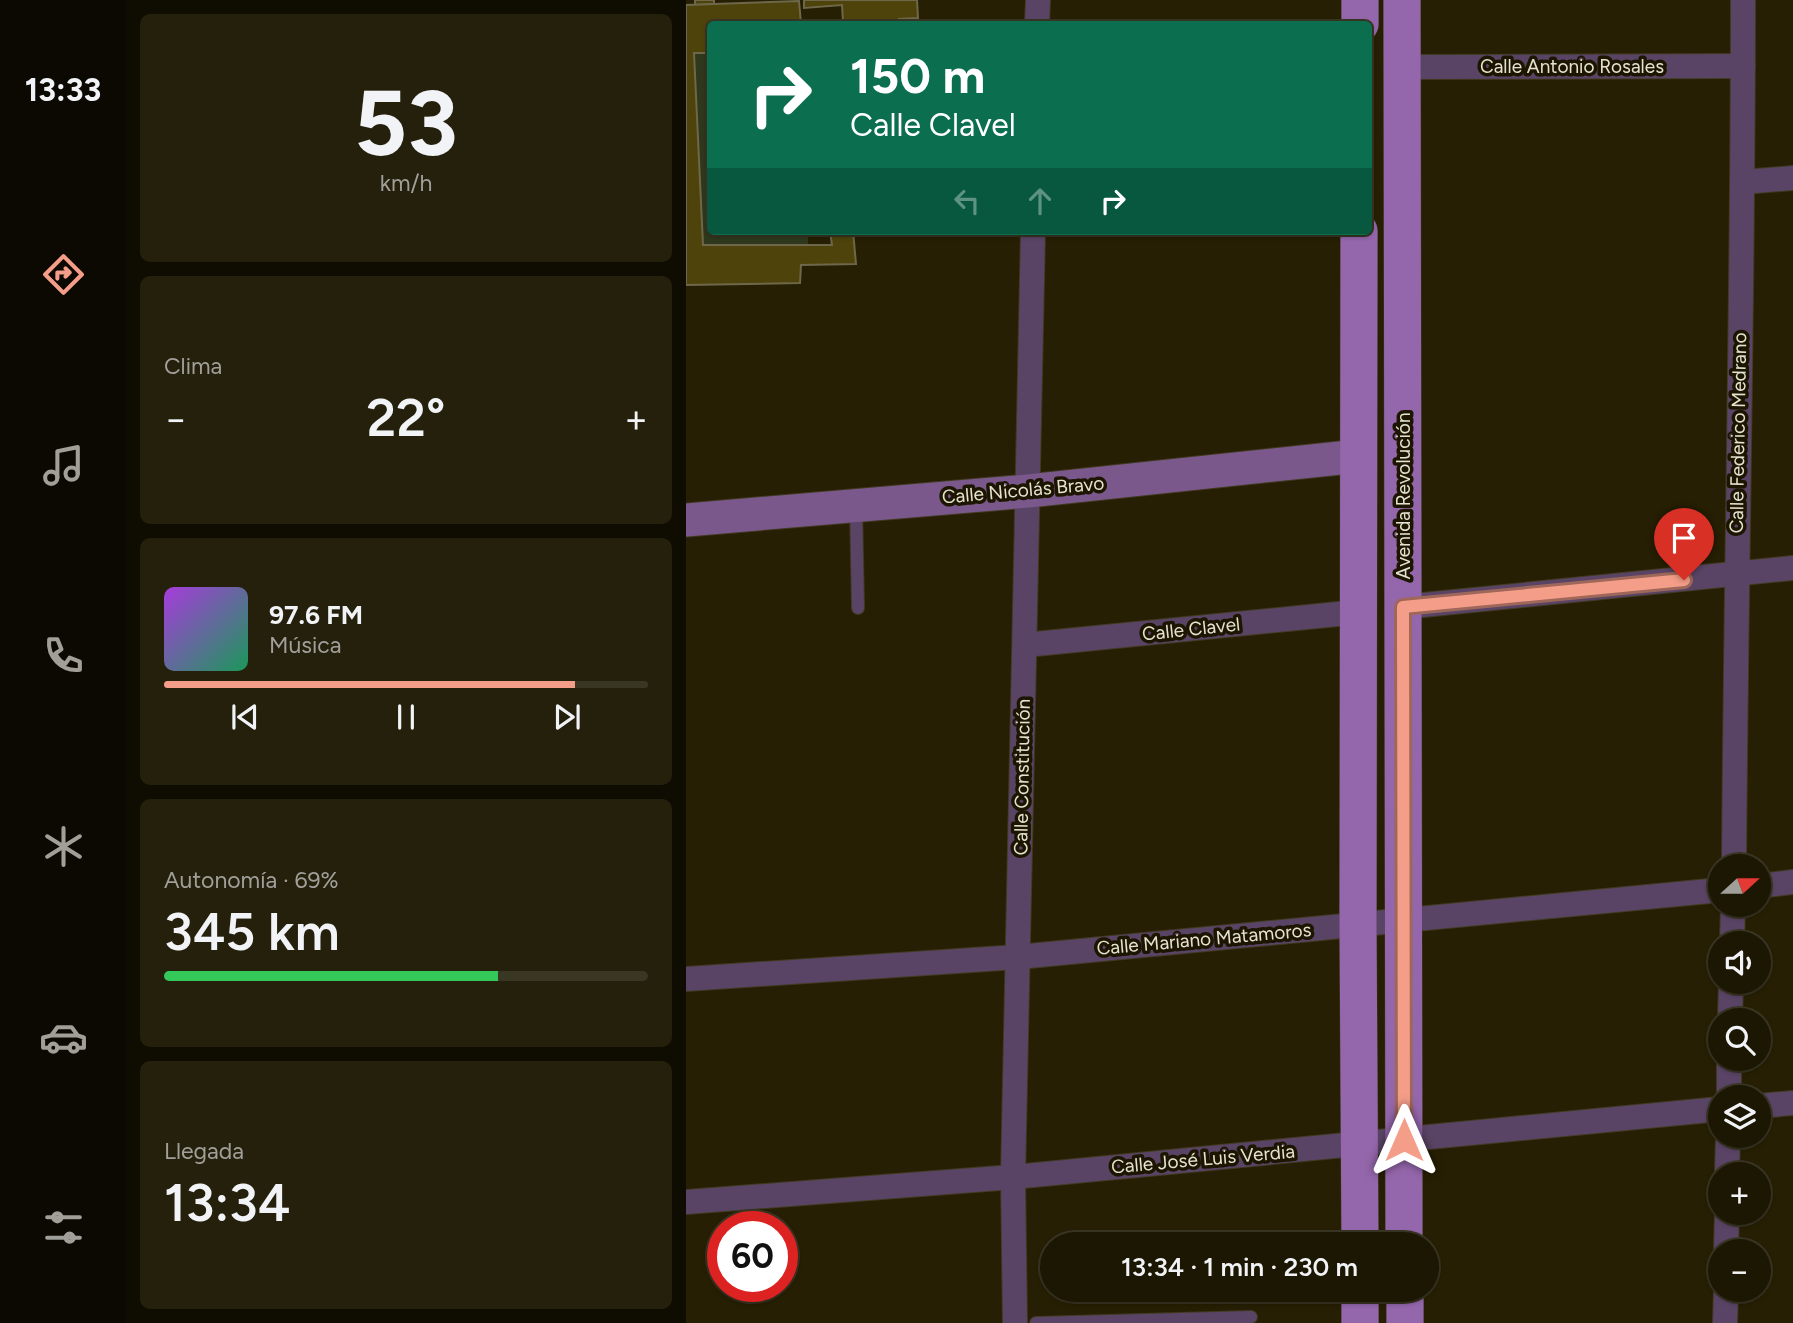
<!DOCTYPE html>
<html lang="es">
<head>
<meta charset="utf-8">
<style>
  :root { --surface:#1c1702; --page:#25200c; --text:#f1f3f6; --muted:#a09f99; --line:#3a3624; --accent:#f49e89 }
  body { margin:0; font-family:Figtree,sans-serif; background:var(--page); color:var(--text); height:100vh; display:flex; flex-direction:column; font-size:26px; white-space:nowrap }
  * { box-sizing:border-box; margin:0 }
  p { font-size:23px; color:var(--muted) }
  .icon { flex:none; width:38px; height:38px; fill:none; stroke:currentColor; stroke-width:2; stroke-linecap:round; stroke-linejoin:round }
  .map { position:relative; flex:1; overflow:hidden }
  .sheet { display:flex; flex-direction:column; gap:14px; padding:14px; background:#0f0d01; width:560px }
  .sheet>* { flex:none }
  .banner { position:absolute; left:21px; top:21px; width:665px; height:214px; border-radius:7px; box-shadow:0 2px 5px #0004,0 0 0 2px var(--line); background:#0b6e4f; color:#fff; overflow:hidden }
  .needle { width:46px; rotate:69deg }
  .tools { position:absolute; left:1022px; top:854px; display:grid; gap:14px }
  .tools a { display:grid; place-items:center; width:63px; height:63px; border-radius:50%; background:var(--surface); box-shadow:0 2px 5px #0004,0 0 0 2px var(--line); font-size:35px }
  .speed { position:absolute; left:21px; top:1211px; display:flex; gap:14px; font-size:35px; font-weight:700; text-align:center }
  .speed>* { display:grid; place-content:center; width:91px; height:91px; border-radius:50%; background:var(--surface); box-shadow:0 2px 5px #0004,0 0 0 2px var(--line); line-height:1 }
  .speed .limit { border:10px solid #d22; background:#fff; color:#111 }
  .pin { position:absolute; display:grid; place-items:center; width:60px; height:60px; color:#fff; margin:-72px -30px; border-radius:50% 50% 50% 0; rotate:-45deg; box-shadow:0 0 7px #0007 }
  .pin .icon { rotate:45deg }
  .me { position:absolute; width:77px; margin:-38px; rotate:0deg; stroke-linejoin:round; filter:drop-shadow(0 0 5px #0008) }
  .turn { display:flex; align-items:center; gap:24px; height:147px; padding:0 28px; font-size:32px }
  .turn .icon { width:91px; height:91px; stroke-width:2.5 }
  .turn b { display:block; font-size:49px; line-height:60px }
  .lanes { display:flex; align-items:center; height:66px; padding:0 28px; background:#0003; justify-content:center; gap:35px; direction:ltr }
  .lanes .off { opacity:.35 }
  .big { font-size:52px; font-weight:600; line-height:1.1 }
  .sheet .card { flex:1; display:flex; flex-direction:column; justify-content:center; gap:10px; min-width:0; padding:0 24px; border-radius:10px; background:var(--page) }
  .sheet .dial { align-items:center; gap:0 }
  .dial b { font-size:91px; line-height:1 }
  .song { display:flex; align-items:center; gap:21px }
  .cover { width:84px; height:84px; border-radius:10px; background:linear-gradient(135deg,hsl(280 70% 55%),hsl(150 70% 35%)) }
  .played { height:7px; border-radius:4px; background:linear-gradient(90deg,var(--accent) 85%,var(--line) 85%) }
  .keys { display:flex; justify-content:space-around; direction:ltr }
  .heat { display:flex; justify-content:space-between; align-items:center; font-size:38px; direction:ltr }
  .charge { height:10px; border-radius:5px; background:linear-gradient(90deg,#34c759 69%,var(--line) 0) }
  .trip { position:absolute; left:354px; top:1232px; width:399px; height:70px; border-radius:35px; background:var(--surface); box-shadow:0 2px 5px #0004,0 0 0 2px var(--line); font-weight:600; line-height:70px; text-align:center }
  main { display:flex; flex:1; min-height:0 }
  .dock { display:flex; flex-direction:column; width:126px; justify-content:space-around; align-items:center; background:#0b0901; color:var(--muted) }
  .dock .icon { width:49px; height:49px }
  .dock .active { color:var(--accent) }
  .dock b { font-size:32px; color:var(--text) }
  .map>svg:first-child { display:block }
  .green { fill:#2f381c }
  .building { fill:#4e430a; stroke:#6e6749; stroke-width:2 }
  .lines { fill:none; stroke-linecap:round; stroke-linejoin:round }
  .lane-casing { stroke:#413a20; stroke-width:14 }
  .street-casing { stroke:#413a20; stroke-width:26 }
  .secondary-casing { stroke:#413a20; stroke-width:35 }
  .primary-casing { stroke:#413a20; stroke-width:38 }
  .lane { stroke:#5a4465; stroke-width:12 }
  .street { stroke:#5a4465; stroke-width:24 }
  .secondary { stroke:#7b588c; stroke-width:33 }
  .primary { stroke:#9466ab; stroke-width:37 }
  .route-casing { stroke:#9f6759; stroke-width:18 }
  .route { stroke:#f49e89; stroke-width:12 }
  .labels { text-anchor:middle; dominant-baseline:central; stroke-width:7; stroke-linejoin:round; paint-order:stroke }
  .street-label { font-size:19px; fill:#e5e2d1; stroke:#1c1600 }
</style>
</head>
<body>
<main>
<nav class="dock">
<b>13:33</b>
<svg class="icon active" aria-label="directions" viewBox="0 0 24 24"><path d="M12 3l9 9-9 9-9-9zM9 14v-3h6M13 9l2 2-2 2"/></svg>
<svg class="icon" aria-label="music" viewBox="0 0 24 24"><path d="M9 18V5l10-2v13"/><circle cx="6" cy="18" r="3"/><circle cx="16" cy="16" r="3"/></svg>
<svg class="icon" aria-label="phone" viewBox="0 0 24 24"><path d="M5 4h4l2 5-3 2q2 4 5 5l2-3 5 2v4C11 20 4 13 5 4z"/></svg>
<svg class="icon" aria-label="climate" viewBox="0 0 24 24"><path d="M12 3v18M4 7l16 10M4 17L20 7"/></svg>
<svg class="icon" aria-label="car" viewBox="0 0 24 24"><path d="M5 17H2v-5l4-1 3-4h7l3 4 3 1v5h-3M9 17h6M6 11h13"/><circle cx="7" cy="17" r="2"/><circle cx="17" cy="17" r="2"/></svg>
<svg class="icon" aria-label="filters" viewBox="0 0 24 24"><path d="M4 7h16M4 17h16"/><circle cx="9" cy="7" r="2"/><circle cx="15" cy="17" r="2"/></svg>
</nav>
<section class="sheet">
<div class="card dial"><b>53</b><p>km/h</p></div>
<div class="card"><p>Clima</p>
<div class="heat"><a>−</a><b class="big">22°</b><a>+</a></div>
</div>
<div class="card">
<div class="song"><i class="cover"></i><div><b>97.6 FM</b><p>Música</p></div></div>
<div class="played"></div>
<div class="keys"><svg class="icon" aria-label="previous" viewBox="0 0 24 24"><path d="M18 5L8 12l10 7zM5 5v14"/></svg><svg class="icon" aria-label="pause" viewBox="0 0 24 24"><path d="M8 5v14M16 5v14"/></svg><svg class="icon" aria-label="next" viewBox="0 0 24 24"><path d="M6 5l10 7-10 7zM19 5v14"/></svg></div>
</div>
<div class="card"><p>Autonomía · 69%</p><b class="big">345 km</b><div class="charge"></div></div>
<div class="card"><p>Llegada</p><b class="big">13:34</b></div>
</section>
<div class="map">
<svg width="1107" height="1323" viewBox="0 0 1107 1323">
  <rect width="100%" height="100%" fill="#261f03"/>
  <path class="green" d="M8 53H24V231H122V245H17Z"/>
  <g class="building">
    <path d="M9 0H28V4L9 5Z"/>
    <path d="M118 0H231L232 18 213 19 214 24H175V21L157 22 156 5 118 8Z"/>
    <path d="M113 1 115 24H24V53H8L17 245H146L144 231H167L170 264 115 265 114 283 0 285V5Z"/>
  </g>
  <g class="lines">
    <g class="lane-casing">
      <g id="lane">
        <path d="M170 506 172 608"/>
        <path d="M350 1323 565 1317"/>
      </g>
    </g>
    <g class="street-casing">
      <g id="street">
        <path d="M351 24 352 0"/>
        <path d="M716 67 1057 66"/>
        <path d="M1057 182 1107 178"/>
        <path d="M717 607 1107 568"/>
        <path d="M339 645 672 612"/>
        <path d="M1048 866C1050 577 1057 289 1057 0"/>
        <path d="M1073 886 1107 882"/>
        <path d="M1046 943 1047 905"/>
        <path d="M0 979 332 957 1034 890"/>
        <path d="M1044 1020 1045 982"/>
        <path d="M1043 1097V1059"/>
        <path d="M1073 1106 1107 1103"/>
        <path d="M1041 1174 1042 1136"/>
        <path d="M0 1202 327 1177 1034 1109"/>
        <path d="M1040 1251 1041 1213"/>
        <path d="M329 1323 327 1177 347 231"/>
        <path d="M1039 1323 1040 1290"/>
      </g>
    </g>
    <g class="secondary-casing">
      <path id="secondary" d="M0 520 342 491 673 456"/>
    </g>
    <g class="primary-casing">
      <g id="primary">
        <path d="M716 0 718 1244"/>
        <path d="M674 24V0"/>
        <path d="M673 231 672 925 674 1244"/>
        <path d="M674 1290V1323"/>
        <path d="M719 1290V1323"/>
      </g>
    </g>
    <use href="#lane" class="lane"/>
    <use href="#street" class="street"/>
    <use href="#secondary" class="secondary"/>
    <use href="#primary" class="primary"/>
  </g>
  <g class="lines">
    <g class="route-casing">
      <path id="route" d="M718 1140 717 607 998 580"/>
    </g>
    <use href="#route" class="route"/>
  </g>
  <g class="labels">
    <g class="street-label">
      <text x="886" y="66">Calle Antonio Rosales</text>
      <text transform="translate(1052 433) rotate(-89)">Calle Federico Medrano</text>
      <text transform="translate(337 490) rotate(-5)">Calle Nicolás Bravo</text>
      <text transform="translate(717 496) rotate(-90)">Avenida Revolución</text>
      <text transform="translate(505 629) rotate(-6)">Calle Clavel</text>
      <text transform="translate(336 777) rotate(-89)">Calle Constitución</text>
      <text transform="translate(518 939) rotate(-5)">Calle Mariano Matamoros</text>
      <text transform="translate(517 1159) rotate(-5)">Calle José Luis Verdia</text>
    </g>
  </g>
</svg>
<div class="tools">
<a><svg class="needle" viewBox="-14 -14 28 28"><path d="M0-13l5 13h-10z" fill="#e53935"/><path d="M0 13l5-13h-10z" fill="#a09f99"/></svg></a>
<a><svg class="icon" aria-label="sound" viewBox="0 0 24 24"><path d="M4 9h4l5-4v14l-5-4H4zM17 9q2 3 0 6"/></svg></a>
<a><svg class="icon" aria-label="search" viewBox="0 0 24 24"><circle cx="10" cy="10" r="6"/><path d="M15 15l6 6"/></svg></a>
<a><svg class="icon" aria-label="layers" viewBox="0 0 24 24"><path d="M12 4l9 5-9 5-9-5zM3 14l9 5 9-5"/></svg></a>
<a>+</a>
<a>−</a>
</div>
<div class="speed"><div class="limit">60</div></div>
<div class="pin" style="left:998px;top:580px;background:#d93025"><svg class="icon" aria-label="arrive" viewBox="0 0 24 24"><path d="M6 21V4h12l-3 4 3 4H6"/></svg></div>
<svg class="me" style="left:718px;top:1140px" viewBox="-20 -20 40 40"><path d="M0-17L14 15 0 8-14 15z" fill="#f49e89" stroke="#fff" stroke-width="4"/></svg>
<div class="trip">13:34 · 1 min · 230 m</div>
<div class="banner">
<div class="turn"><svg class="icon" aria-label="right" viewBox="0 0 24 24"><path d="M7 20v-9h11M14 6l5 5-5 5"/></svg><div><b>150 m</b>Calle Clavel</div></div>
<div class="lanes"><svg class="icon off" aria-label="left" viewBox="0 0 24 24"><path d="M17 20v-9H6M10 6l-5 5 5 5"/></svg><svg class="icon off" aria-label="ahead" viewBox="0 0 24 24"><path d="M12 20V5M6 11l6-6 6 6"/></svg><svg class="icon" aria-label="right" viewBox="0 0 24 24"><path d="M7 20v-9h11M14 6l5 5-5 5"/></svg></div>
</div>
</div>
</main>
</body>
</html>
